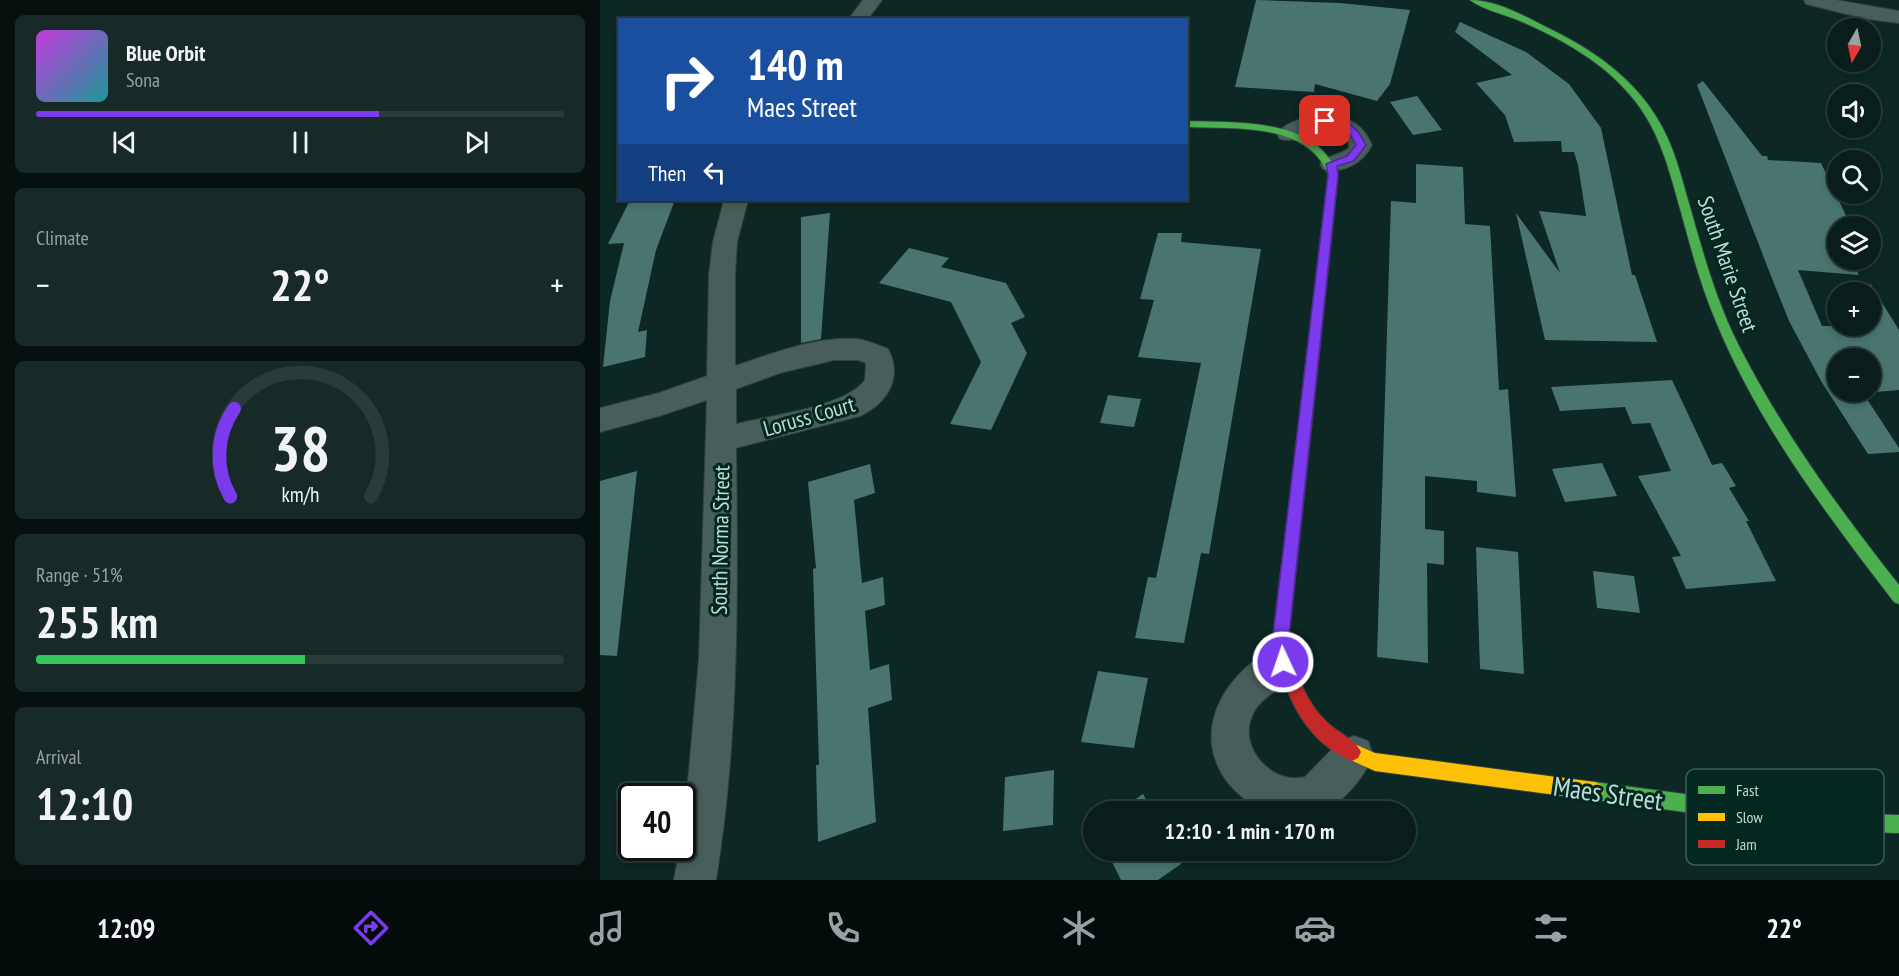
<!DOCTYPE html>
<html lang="en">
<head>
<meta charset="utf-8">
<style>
  :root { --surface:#091d1b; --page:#172a28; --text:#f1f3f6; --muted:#99a2a3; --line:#293b3a; --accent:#7c3aed }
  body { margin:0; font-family:"PT Sans Narrow",sans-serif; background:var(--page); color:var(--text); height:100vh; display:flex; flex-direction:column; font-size:22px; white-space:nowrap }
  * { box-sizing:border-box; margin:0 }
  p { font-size:20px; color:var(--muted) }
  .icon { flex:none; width:33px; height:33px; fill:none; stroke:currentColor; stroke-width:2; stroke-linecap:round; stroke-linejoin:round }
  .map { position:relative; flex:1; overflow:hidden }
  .panel { display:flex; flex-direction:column; gap:15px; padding:15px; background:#05100f; width:600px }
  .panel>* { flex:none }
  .banner { position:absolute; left:18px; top:18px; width:570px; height:183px; border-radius:0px; box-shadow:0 3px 9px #0003,0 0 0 2px var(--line); background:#1a4fa0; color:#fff; overflow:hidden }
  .needle { width:39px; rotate:189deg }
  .controls { position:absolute; left:1227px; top:18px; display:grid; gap:12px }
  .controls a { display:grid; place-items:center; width:54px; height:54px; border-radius:50%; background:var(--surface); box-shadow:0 3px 9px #0003,0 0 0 2px var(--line); font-size:30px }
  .speed { position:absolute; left:18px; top:783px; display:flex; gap:12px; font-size:30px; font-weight:700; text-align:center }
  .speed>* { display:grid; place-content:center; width:78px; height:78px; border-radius:50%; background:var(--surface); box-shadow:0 3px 9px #0003,0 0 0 2px var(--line); line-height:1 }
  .speed .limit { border:3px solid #111; border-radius:9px; background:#fff; color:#111 }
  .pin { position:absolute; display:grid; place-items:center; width:51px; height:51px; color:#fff; margin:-26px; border-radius:12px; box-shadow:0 3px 9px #0006 }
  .me { position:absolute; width:66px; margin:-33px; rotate:357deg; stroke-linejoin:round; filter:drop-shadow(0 0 4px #0008) }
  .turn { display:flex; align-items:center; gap:21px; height:126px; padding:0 30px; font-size:27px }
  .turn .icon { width:78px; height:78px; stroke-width:2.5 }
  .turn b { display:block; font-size:42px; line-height:51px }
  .then { display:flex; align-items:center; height:57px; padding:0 30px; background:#0003; gap:12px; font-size:22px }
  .big { font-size:45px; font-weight:600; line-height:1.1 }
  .panel .tile { flex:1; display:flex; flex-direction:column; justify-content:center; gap:9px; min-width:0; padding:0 21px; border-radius:9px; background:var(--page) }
  .panel .dial { align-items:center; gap:0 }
  .dial svg { height:156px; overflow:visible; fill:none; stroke:var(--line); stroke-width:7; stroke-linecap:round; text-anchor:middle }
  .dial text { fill:var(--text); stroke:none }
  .song { display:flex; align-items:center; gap:18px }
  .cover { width:72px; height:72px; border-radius:9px; background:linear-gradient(135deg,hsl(290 70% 55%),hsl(180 70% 35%)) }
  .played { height:6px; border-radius:3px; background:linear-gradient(90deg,var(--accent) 65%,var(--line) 65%) }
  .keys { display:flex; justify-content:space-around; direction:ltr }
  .heat { display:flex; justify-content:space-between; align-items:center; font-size:33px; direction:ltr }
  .charge { height:9px; border-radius:4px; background:linear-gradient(90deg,#34c759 51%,var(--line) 0) }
  .trip { position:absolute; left:483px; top:801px; width:333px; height:60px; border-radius:30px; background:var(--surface); box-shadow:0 3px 9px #0003,0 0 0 2px var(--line); font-weight:600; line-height:60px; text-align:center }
  .menu { display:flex; height:96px; justify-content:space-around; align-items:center; background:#040c0b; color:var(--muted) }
  .menu .icon { width:42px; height:42px }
  .menu .on { color:var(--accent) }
  .menu b { font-size:27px; color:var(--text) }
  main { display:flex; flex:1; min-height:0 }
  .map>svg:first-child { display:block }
  .building { fill:#4a756f; fill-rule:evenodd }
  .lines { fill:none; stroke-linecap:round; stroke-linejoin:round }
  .street-casing { stroke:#2f423f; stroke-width:2 }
  .fast-casing { stroke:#2f423f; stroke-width:2 }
  .slow-casing { stroke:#2f423f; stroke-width:2 }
  .jam-casing { stroke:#2f423f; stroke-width:2 }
  .street { fill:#485e5b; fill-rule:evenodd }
  .fast { fill:#4caf50; fill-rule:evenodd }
  .slow { fill:#ffc107; fill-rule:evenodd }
  .jam { fill:#c62828; fill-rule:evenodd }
  .route { fill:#7c3aed; stroke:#51269a; stroke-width:1.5 }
  .labels { text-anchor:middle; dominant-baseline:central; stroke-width:6; stroke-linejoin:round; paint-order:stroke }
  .street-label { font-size:22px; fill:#bedcd6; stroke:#052722 }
  .near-street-label { font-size:27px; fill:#bedcd6; stroke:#052722 }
  .key { fill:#052722; stroke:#3c5d58; stroke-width:1.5 }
  .key-label { font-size:16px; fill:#bedcd6 }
</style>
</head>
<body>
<main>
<section class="panel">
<div class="tile">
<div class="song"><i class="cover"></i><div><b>Blue Orbit</b><p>Sona</p></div></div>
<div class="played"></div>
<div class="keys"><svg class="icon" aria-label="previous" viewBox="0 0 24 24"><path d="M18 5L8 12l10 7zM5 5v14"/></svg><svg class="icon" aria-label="pause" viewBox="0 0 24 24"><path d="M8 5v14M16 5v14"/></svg><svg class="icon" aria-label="next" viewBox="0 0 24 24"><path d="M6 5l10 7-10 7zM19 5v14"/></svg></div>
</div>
<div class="tile"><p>Climate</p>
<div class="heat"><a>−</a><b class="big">22°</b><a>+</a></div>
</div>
<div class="tile dial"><svg viewBox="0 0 100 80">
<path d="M14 69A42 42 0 1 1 86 69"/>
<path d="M14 69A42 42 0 0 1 16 24" stroke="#7c3aed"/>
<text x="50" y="56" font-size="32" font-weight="700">38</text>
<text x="50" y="72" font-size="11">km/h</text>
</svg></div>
<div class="tile"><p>Range · 51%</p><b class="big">255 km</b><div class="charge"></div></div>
<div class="tile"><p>Arrival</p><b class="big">12:10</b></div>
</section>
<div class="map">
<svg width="1299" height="880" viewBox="0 0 1299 880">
  <rect width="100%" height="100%" fill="#0c2724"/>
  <g class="building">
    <path d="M656 0 740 3 810 10 790 84 777 101 715 84 714 92 635 87Z"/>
    <path d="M860 22 926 52 969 84 1001 128 1032 275H1035L1057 342 945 340 916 213 960 273 939 211 986 216 978 165 974 152H962L961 141 914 142 905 115 876 83 912 75 855 32Z"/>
    <path d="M1103 81 1162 156H1167L1168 160 1221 163 1251 226 1235 224 1238 230V260H1252L1259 275 1198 270 1222 326H1270V283L1299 330V390L1263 393 1299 448V452L1268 454 1221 381 1189 321 1171 276 1097 85ZM1238 358H1270V392H1238Z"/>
    <path d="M817 96 842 130 813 135 790 102Z"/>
    <path d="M816 164 863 167 865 224 890 226 899 390 908 389 916 497 877 492V481L825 476V529L844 531V565L827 563 828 663 777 657 791 201 816 203Z"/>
    <path d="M30 200H75L56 250 38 332 47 330 45 357 3 367 10 301 24 243 8 244Z"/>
    <path d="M230 213 221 339 201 343V217Z"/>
    <path d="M558 233H582L581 242 661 249 609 554 601 553 584 643 535 638 548 577 556 578 601 363 538 357 554 300 540 299Z"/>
    <path d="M309 248 349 258 341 267 406 283 425 317 411 323 427 353 391 430 350 424 381 362 351 302 279 283Z"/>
    <path d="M1072 380 1112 465 1122 463 1136 486 1129 488 1149 521H1146L1176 581 1086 589 1072 557 1081 556 1038 476 1071 471 1050 423 1032 424 1025 407 960 411 951 387Z"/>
    <path d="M508 395 541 399 534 427 500 423Z"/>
    <path d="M1002 463 1017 496 965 502 952 469Z"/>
    <path d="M270 464 275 493 254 500 262 583 283 577 285 605 265 611 270 670 289 664 292 700 268 708 276 822 218 842 216 765H219L213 569 216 568 208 482Z"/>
    <path d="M37 471 17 656 0 655V481Z"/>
    <path d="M876 547 918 552 924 674 880 669Z"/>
    <path d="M993 571 1034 576 1040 613 997 608Z"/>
    <path d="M498 671 548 678 534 748 481 742Z"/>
    <path d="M454 770 453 825 403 831 405 777Z"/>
    <path d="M543 794 553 812H517Z"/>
    <path d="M506 850H574L581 864 558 880H521Z"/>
  </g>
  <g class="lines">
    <g class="street-casing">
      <g id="street">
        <path d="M263 0H282L267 20H248Z"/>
        <path d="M1204 0H1236L1299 11V23L1267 19 1206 4Z"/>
        <path d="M729 115C751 118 763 125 772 145 763 163 743 174 723 169L720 164C726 155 740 155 749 148 749 143 748 139 744 135 727 116 707 139 690 140 686 140 684 140 680 139L677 134C687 119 713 116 729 115Z"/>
        <path d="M124 200H148L137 242 135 274V366C174 353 216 336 257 339 267 340 278 345 288 349 303 377 288 403 260 416L136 448C138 592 139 738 116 880H74L80 848H82L99 659 107 400 59 416 0 432V408L59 393 107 376 109 274 113 242ZM234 360H258L266 363 265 380C246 407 168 416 136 424V389L180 373Z"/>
        <path d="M683 644 696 650 701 662C699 666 698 672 695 675 682 690 660 696 652 716 638 748 672 785 705 777L740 741 754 736 768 741 773 755C765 776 741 808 716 812 711 812 704 812 698 812 689 812 679 813 670 812 655 809 639 795 629 784 586 730 629 667 683 644Z"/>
      </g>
    </g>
    <g class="fast-casing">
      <g id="fast">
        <path d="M870 0C897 0 926 17 950 29 992 49 1033 78 1057 118 1074 145 1081 176 1090 207 1103 253 1116 300 1138 344 1182 431 1239 509 1299 585V604L1294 602C1227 515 1159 425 1117 324 1101 287 1091 249 1081 212 1069 170 1060 130 1031 96 1003 62 960 38 920 21 904 14 883 10 870 0Z"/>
        <path d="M586 121C638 123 717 117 738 175L705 488 703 492 698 494 693 492 691 488 728 175C709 122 633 129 586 127Z"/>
        <path d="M995 782 1226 813 1299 815V833L1226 831 995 800 989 797 986 791 989 785Z"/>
      </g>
    </g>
    <g class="slow-casing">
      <path id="slow" d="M752 743 775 753 995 782 1001 785 1004 791 1001 797 995 800 775 771 746 758 743 752 746 746Z"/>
    </g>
    <g class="jam-casing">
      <path id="jam" d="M698 482 703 484 705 488 689 636C695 670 703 701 729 724 739 733 756 740 761 752L758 758 752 761C701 740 681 686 673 636L691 488 693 484Z"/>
    </g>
    <use href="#street" class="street"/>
    <use href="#fast" class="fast"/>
    <use href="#slow" class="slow"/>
    <use href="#jam" class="jam"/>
  </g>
  <path class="route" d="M725 118C749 122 755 123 766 145L754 161 737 166 738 175 689 636 692 662 689 667 683 670 678 667 673 636 728 175 726 164 747 156 756 145C747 126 741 127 721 123L720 121Z"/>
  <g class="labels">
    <g class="street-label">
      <text transform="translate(1128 264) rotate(71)">South Marie Street</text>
      <text transform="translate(209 416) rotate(-16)">Loruss Court</text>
      <text transform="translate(120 540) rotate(-89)">South Norma Street</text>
    </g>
    <g class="near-street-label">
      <text transform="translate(1008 793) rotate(8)">Maes Street</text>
    </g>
  </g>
  <rect x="1086" y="769" width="198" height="96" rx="9" class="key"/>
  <rect x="1098" y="786" width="27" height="8" fill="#4caf50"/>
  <rect x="1098" y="813" width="27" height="8" fill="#ffc107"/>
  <rect x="1098" y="840" width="27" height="8" fill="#c62828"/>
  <g class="key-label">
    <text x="1136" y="796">Fast</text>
    <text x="1136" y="823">Slow</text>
    <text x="1136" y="850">Jam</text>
  </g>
</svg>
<div class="controls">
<a><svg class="needle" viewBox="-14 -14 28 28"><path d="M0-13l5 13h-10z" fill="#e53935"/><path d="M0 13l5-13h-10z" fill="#99a2a3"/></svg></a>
<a><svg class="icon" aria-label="sound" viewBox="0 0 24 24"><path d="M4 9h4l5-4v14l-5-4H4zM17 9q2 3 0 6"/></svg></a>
<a><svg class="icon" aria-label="search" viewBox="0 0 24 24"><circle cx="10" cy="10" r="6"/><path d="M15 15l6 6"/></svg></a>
<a><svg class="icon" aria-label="layers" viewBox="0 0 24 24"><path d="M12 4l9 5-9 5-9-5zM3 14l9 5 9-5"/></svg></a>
<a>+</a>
<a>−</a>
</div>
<div class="speed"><div class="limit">40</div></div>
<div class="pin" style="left:725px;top:121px;background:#d93025"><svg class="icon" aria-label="arrive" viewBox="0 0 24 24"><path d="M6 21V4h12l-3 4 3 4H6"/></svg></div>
<svg class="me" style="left:683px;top:662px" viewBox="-20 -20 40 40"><circle r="17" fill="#7c3aed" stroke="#fff" stroke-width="3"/><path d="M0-11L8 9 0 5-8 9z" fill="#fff"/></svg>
<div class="trip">12:10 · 1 min · 170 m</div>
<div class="banner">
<div class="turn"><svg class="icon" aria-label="right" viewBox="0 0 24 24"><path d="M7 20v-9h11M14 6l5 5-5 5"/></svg><div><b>140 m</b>Maes Street</div></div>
<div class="then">Then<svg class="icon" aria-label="left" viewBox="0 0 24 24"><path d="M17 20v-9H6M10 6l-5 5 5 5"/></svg></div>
</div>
</div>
</main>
<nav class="menu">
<b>12:09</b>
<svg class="icon on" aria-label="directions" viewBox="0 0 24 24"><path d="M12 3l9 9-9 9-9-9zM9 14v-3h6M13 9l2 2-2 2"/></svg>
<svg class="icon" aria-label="music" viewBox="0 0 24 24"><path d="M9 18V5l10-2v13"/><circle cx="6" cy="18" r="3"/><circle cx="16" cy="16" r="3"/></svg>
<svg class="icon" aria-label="phone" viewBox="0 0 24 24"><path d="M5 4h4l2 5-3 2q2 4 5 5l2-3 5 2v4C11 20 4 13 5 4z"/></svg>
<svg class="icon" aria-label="climate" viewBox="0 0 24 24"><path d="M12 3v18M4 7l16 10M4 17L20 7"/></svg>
<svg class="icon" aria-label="car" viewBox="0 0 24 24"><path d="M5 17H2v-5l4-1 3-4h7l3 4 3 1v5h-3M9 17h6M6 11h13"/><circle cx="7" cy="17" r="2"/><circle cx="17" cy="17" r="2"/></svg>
<svg class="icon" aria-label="filters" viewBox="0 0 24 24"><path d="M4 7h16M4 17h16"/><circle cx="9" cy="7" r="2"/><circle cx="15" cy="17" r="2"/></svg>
<b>22°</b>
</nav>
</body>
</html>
